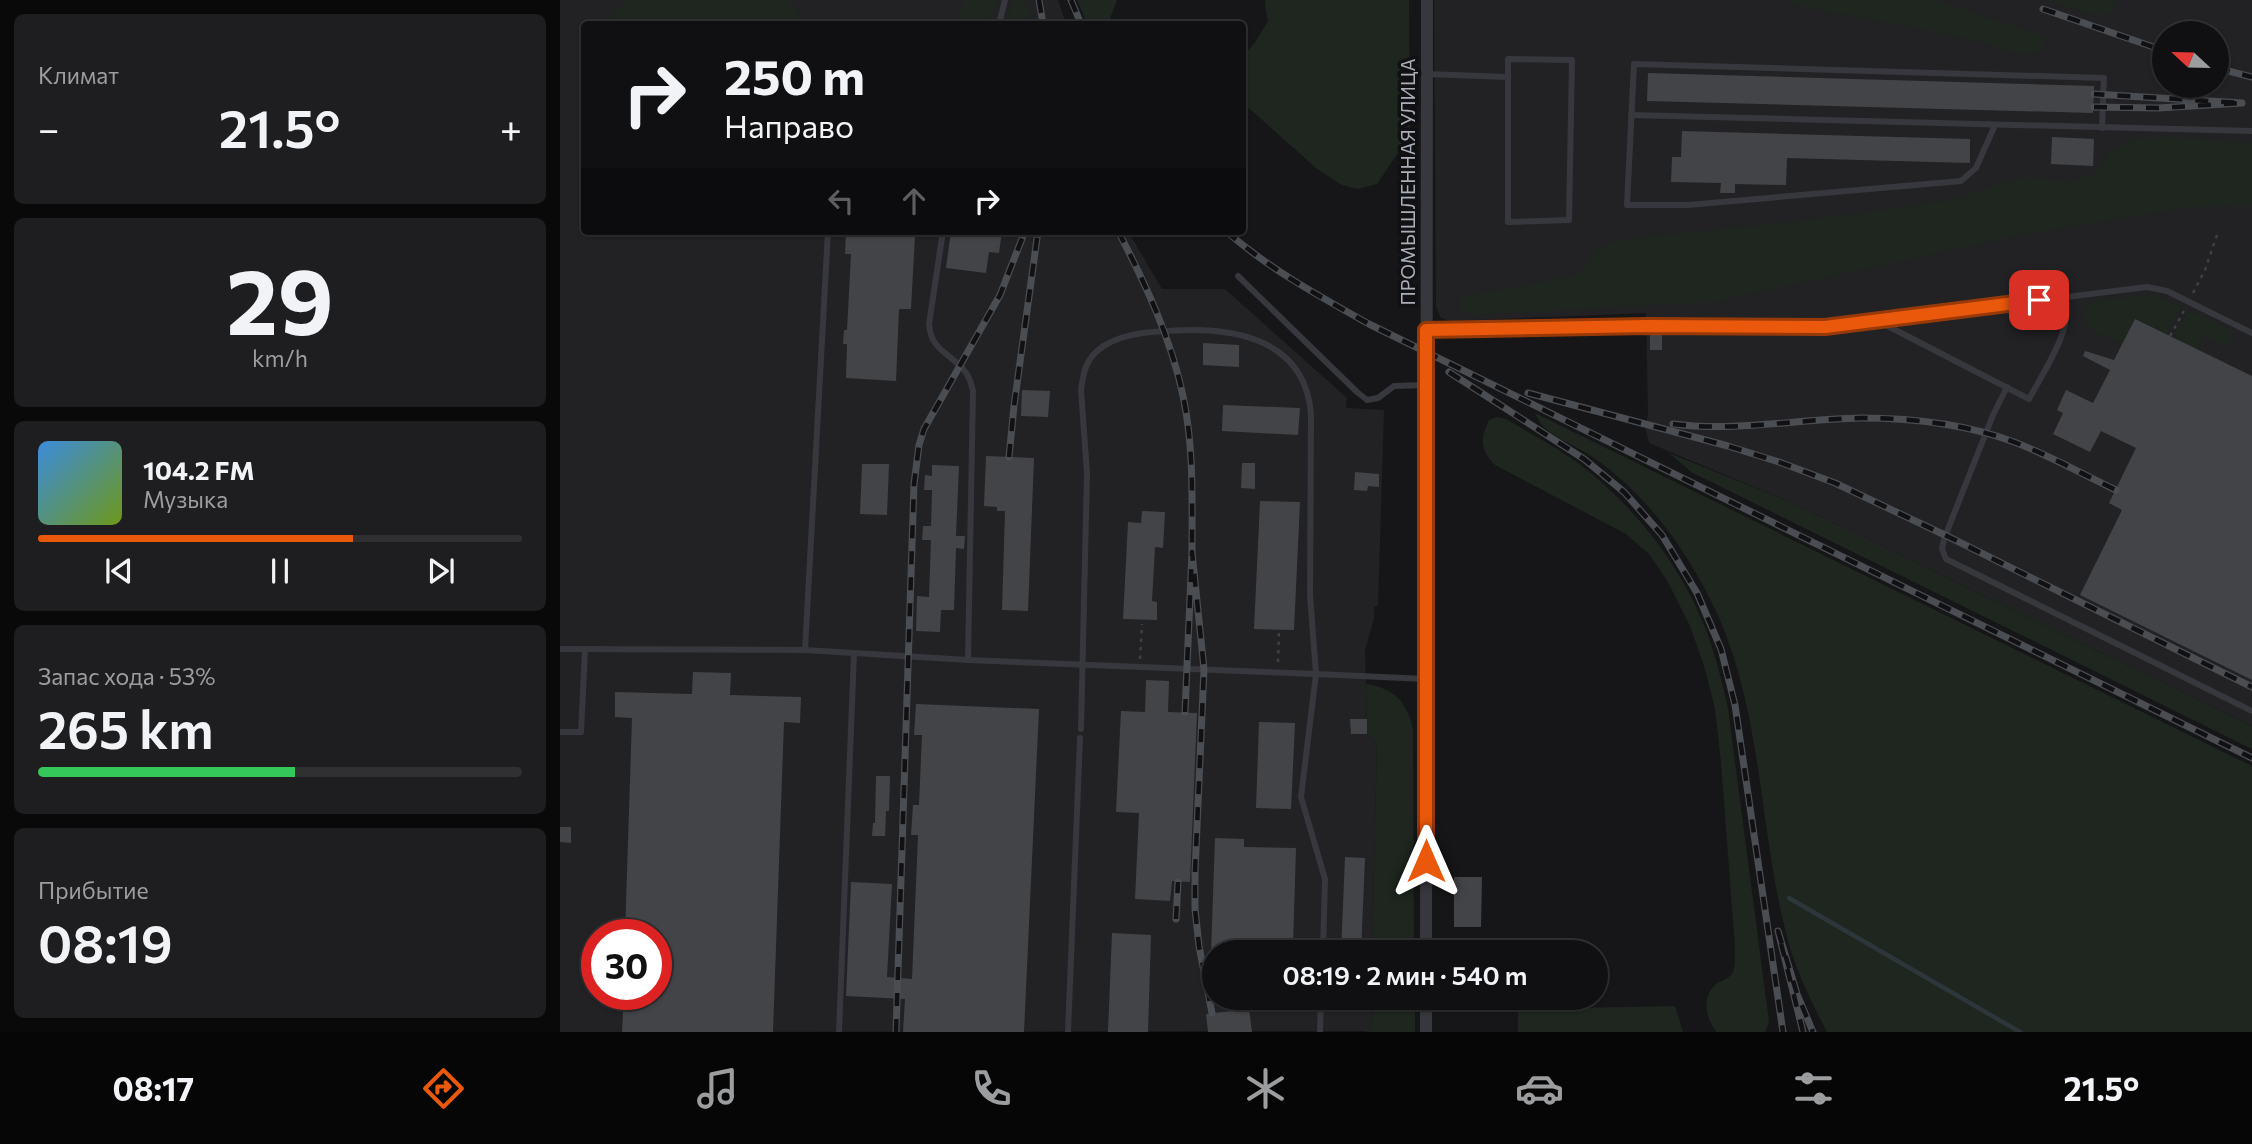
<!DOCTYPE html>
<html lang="ru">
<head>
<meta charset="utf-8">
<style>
  :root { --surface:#101012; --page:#1e1e20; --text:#f1f3f6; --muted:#9c9d9f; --line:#303032; --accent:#ea580c }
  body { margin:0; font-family:Commissioner,sans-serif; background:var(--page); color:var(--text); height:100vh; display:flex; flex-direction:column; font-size:26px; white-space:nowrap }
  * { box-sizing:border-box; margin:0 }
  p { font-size:23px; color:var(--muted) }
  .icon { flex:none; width:38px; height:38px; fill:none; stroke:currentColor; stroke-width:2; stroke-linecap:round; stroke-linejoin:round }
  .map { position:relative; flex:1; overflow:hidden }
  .drawer { display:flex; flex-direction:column; gap:14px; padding:14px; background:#09090a; width:560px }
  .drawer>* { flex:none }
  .banner { position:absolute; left:21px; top:21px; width:665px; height:214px; border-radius:7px; box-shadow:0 2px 5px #0004,0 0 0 2px var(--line); background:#101012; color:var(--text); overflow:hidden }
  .needle { width:46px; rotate:292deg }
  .controls { position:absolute; left:1592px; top:21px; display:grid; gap:14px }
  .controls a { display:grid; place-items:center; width:77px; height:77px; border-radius:50%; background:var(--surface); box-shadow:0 2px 5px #0004,0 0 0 2px var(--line); font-size:35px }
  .speed { position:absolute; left:21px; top:919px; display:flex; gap:14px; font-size:35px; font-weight:700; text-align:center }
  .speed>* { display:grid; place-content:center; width:91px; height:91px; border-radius:50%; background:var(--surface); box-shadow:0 2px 5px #0004,0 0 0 2px var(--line); line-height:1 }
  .speed .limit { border:10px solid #d22; background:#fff; color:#111 }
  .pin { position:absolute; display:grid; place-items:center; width:60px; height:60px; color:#fff; margin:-30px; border-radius:14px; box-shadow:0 4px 10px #0006 }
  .me { position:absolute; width:77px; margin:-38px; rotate:0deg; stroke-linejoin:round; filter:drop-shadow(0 0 5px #0008) }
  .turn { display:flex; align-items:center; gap:24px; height:147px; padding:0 28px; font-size:32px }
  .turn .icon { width:91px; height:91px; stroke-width:2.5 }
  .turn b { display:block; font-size:49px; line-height:60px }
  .lanes { display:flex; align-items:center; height:66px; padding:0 28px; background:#0003; justify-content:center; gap:35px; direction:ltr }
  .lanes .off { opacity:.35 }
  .big { font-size:52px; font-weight:600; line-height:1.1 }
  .drawer .card { flex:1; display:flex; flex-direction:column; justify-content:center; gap:10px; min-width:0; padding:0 24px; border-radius:10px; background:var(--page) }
  .drawer .dial { align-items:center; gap:0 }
  .dial b { font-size:91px; line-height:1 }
  .song { display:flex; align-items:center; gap:21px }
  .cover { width:84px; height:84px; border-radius:10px; background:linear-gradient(135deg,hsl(210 70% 55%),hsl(80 70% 35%)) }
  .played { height:7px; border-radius:4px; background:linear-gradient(90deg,var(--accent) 65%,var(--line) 65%) }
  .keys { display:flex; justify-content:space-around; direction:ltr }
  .heat { display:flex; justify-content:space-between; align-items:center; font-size:38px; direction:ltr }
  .charge { height:10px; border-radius:5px; background:linear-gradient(90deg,#34c759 53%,var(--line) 0) }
  .trip { position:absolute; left:642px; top:940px; width:406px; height:70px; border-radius:35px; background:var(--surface); box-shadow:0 2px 5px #0004,0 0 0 2px var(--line); font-weight:600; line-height:70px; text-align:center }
  .menu { display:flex; height:112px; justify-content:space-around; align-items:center; background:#060607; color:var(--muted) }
  .menu .icon { width:49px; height:49px }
  .menu .active { color:var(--accent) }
  .menu b { font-size:32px; color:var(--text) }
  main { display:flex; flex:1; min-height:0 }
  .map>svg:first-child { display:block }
  .built { fill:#222225; fill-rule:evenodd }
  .green { fill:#1e261f }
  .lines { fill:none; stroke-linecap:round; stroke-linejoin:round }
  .stream { stroke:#2d363b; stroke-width:4.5 }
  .building { fill:#434448 }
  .path { stroke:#3d4044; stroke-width:2.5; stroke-dasharray:3.5 5; stroke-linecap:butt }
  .lane { stroke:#37383d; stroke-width:6 }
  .street { stroke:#37383d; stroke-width:12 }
  .rail-casing { stroke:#4a4d52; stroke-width:7 }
  .rail { stroke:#111113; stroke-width:4.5; stroke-dasharray:13; stroke-linecap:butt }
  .route-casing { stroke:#983908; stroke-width:18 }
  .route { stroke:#ea580c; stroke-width:12 }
  .labels { text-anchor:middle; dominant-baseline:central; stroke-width:7; stroke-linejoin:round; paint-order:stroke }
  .street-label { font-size:19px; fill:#a9aeb7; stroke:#111113 }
</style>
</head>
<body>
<main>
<section class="drawer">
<div class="card"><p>Климат</p>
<div class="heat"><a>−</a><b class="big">21.5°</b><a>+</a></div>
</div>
<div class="card dial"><b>29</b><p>km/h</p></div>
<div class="card">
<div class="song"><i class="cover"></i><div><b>104.2 FM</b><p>Музыка</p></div></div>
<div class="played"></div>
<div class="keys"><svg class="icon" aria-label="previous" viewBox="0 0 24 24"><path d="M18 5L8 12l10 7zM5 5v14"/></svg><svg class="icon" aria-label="pause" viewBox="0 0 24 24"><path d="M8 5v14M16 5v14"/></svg><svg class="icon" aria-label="next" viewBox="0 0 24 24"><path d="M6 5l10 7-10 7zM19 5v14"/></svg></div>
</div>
<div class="card"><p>Запас хода · 53%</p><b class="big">265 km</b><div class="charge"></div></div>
<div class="card"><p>Прибытие</p><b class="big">08:19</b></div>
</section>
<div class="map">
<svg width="1692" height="1032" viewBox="0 0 1692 1032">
  <rect width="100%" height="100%" fill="#161618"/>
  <g class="built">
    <path d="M0 0H498L506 24H24V231H568L602 289H665L787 398 786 408 824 410 818 606 814 607V619L805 650 807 734 817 743 812 952H654V998H812L811 1031 0 1032ZM37 934H96V994H37Z"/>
    <path d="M874 0H1692V726L1237 505 1089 443 1085 427 1088 415 1086 313 890 321 881 318 876 307ZM1605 33H1657V86H1605Z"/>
  </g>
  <g class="green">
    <path d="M67 0H227L240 15V24H51L53 13Z"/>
    <path d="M404 0H437L428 24H395Z"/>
    <path d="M453 0H461L468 7 472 24H446Z"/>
    <path d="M517 0H557L548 24H527Z"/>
    <path d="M706 0H849L850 135 817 184 798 189 782 185 757 169 683 103V56L694 44 708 21 705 5Z"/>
    <path d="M1222 0H1376L1473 32 1485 39 1484 49C1463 61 1445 48 1423 43 1384 33 1346 25 1307 18 1279 13 1249 10 1222 0Z"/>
    <path d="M1489 0H1554L1555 11C1539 21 1507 5 1489 0Z"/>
    <path d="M1613 137 1692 143V206L1630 207 1474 232 1152 302 915 315 904 313 895 305 902 297 1017 275 1037 251 1056 240 1250 220 1398 199 1438 184 1468 177 1511 182 1531 175 1544 164 1551 151 1564 143 1582 138Z"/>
    <path d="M1593 294 1621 307 1607 335 1575 319 1562 344 1532 330 1523 322 1525 307 1533 301Z"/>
    <path d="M1628 310 1672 331 1673 337 1669 345 1664 346 1645 337 1638 350 1614 338Z"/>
    <path d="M975 413 1692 766V1032H1267C1250 999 1233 965 1225 929 1199 824 1202 713 1157 613 1129 554 1091 499 1037 460 1023 449 994 438 983 426 980 423 977 417 975 413Z"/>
    <path d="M937 417 946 419C968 432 991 444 1011 458 1068 499 1114 555 1142 620 1154 648 1161 678 1168 708L1209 1022 1205 1032H1157C1146 1020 1141 998 1155 985 1159 981 1166 980 1170 976 1177 969 1174 957 1175 948L1161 762 1155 709 1145 669 1130 626 1108 582 1089 554 1066 534 935 465C920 449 920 440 929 420Z"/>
    <path d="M1109 453 1237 505 1692 726V749L1131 472Z"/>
    <path d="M806 684C834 688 847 702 853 729L854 952H812L817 743 807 734Z"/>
    <path d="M812 998H855V1032H802L811 1031Z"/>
    <path d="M1115 1006 1123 1032H958V1009Z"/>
  </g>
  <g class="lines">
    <path class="stream" d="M1229 898 1460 1032"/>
  </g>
  <g class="building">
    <path d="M1088 73 1534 86 1533 113 1087 101Z"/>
    <path d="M1122 131 1410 139V163L1227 158 1226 185 1175 184V193H1160L1161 183 1111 182 1112 157H1121Z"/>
    <path d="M1492 137 1534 139 1533 166 1491 164Z"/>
    <path d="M286 231H341V236H355L351 309H339L336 381 286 378 287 344H283L284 330H287L291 254H285Z"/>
    <path d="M391 231H442L439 253 429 252 426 273 386 268Z"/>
    <path d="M1575 319 1692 376V680L1520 595 1562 510 1549 503 1576 448 1541 431 1530 452 1493 434 1503 413 1497 410 1506 390 1533 403 1550 370 1523 356 1525 351 1554 360Z"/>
    <rect x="1090" y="335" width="12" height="15"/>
    <path d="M643 343 679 345V367L643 365Z"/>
    <path d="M462 390 490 391 488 417 461 416Z"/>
    <path d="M663 405 740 408 738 435 662 431Z"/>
    <path d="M426 456 474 458 468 611 442 610 445 511H437V507L424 506Z"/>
    <path d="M682 463H695V489L681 488Z"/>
    <path d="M302 464H329L327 515 300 514Z"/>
    <path d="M372 465 399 466 396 536H405L404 549 396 548 394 610H381L380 632 356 631 357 596 369 597 371 540H362L363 526H371L372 490H364L365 475 372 476Z"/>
    <path d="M795 472 819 474V487L808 486 807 491 794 490Z"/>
    <path d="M700 501 740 502 734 630 694 629Z"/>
    <path d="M582 511 605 512 603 548 595 547 592 601 597 602V620L563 619 568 522 581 523Z"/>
    <path d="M133 672 171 673 170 695 241 697 240 723 224 722 213 1032H62L64 994H96V934H65L72 718 55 717V692L132 694Z"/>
    <path d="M586 680 609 681 608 712 637 713 630 882 612 881 610 901 575 899 579 813 556 812 561 711 585 712Z"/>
    <path d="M356 704 479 709 464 1032H343L345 999 286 996 291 882 332 884 327 977 352 979 358 835H351L353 805H359L362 735H354Z"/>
    <path d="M790 719H807V734H791Z"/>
    <path d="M699 722 735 723 731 809 696 808Z"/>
    <path d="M316 776H330L329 811H326L325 836H312L313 823H315Z"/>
    <path d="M0 827H11V843L0 842Z"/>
    <path d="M655 838 684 839V847L736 848 733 946 680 945V952H651Z"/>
    <path d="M785 857 805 858 801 952H781Z"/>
    <path d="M894 877H922L921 927H894Z"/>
    <path d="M552 933 591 935 588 1032H548Z"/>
    <path d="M689 1009 692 1032H648L646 1014Z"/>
  </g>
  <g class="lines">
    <g class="path">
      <path d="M1633 293 1645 270 1658 232"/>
      <path d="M1610 336 1624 311"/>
      <path d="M580 659 582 624"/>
      <path d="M718 662 719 632"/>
    </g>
    <g class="lane">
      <path d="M439 24 445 0"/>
      <path d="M866 74 948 77V59L1012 60 1009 220 948 222V77"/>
      <path d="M1071 115 1692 131"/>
      <path d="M1435 125 1416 168 1401 181 1128 205H1067L1074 64 1544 78 1542 128"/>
      <path d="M268 231 245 650 408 660 756 674 741 797 765 879 763 952"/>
      <path d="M383 231 369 324C371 350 388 352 403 369 409 375 411 383 413 391L408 660"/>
      <path d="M678 276 797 392 807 400 818 398 834 386 866 385"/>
      <path d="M1318 321 1469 399C1485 369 1513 330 1506 297"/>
      <path d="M866 330 1087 326 1265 327 1587 287 1607 291 1692 333"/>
      <path d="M1447 387 1433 415 1384 539 1382 549 1386 559 1692 711"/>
      <path d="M0 649 245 650"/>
      <path d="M521 729 527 473 521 390C523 375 525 362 537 351 555 335 584 332 608 331 670 326 745 337 751 414L750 595 756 674 866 679"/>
      <path d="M0 732H21L25 650"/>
      <path d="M279 1032 294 653"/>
      <path d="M508 1032 520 738"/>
      <path d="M760 1032 761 998"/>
    </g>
    <g class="street">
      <path d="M866 952 867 0"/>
      <path d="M866 1032V998"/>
    </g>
    <g class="rail-casing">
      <g id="rail">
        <path d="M479 0 483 24"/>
        <path d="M511 0 521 24"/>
        <path d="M1483 9 1605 51"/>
        <path d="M1657 68 1692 77"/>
        <path d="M1534 107 1598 108 1682 103 1534 94"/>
        <path d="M558 231C585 283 611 338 623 396 634 447 632 500 632 552"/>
        <path d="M666 231C709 269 759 296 809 324L1692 758"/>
        <path d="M889 372 1024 459 1064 492 1102 535 1137 593 1161 649 1175 705 1223 1032"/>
        <path d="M968 393 1168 446 1219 462 1275 483 1389 537 1692 687"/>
        <path d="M1113 424C1177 432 1238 419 1301 418 1351 418 1406 424 1454 442 1489 455 1522 474 1556 490"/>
        <path d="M449 457 454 406 478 231"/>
        <path d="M625 712 632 552 644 669 635 872V909L639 946 652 1013"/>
        <path d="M616 919 618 882"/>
        <path d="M336 1032 354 484 359 445 364 429 440 295 465 231"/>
        <path d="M1243 1032 1218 931 1237 994 1253 1032"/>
      </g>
    </g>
    <use href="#rail" class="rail"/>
  </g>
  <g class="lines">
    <g class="route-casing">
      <path id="route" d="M866 861V330L1087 326 1265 327 1479 300"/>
    </g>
    <use href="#route" class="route"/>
  </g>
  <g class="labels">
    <g class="street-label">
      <text transform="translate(847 182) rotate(-90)">ПРОМЫШЛЕННАЯ УЛИЦА</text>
    </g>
  </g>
</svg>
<div class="controls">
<a><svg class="needle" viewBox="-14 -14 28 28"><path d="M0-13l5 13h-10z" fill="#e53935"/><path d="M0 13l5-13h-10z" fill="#9c9d9f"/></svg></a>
</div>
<div class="speed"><div class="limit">30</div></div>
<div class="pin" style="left:1479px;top:300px;background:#d93025"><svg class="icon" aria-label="arrive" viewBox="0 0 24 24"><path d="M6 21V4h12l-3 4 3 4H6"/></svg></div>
<svg class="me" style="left:866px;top:861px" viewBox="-20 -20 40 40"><path d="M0-17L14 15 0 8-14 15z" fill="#ea580c" stroke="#fff" stroke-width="4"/></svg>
<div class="trip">08:19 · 2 мин · 540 m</div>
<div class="banner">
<div class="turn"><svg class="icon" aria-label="right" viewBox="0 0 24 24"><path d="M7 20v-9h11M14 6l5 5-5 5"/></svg><div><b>250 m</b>Направо</div></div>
<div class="lanes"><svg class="icon off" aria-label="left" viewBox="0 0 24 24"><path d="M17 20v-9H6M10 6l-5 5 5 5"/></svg><svg class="icon off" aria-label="ahead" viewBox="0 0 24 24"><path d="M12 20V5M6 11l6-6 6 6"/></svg><svg class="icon" aria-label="right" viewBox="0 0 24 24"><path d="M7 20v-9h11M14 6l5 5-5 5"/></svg></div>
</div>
</div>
</main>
<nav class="menu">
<b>08:17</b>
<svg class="icon active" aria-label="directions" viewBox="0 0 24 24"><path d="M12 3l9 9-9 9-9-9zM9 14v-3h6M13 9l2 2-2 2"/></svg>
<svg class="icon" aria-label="music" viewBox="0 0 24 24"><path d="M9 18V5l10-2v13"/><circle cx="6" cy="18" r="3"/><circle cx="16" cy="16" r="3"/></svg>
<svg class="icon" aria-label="phone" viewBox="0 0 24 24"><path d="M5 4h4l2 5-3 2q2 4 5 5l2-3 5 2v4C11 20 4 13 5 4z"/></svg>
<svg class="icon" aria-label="climate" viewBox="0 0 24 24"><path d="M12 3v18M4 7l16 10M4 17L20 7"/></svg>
<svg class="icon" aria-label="car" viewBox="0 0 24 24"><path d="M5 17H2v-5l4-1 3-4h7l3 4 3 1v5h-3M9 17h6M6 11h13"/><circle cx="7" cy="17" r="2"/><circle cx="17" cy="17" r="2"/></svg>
<svg class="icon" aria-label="filters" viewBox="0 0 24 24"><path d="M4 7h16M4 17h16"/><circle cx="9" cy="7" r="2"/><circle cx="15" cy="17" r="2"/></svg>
<b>21.5°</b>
</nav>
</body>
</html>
